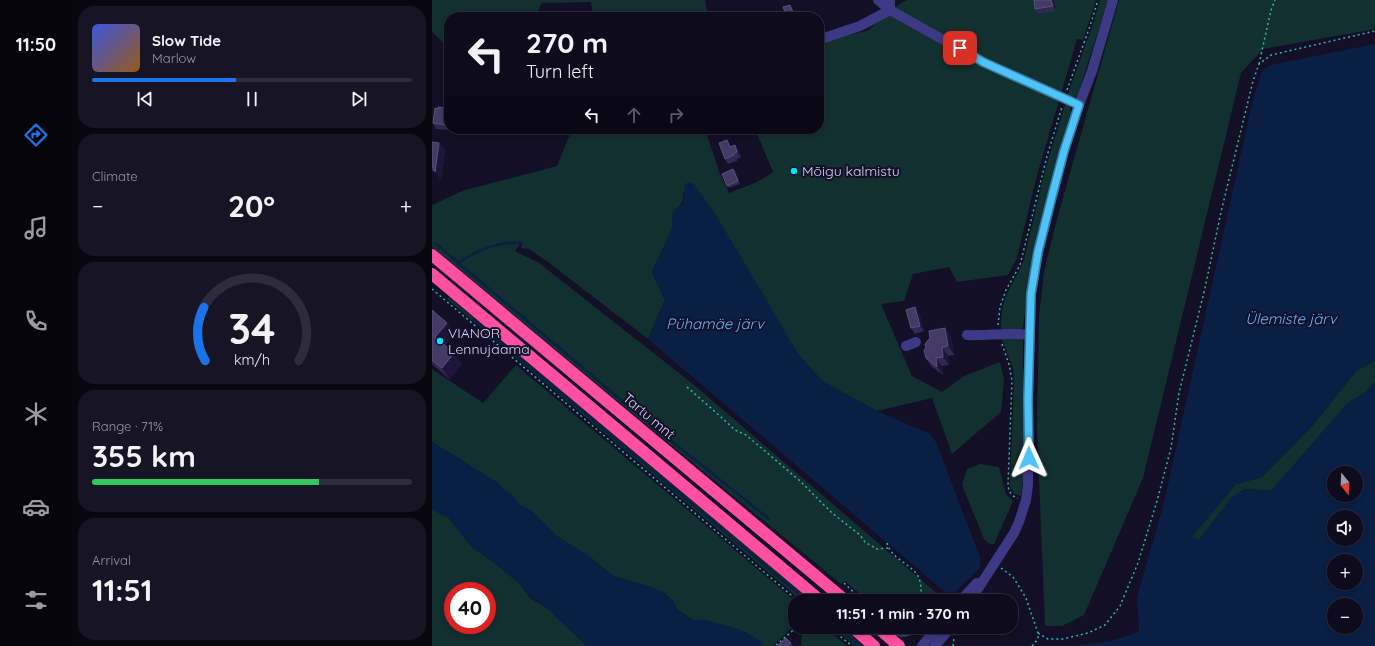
<!DOCTYPE html>
<html lang="en">
<head>
<meta charset="utf-8">
<style>
  :root { --surface:#0e0b1c; --page:#171425; --text:#f1f3f6; --muted:#9b9ba3; --line:#2e2b3b; --accent:#1a73e8 }
  body { margin:0; font-family:Quicksand,sans-serif; background:var(--page); color:var(--text); height:100vh; display:flex; flex-direction:column; font-size:15px; white-space:nowrap }
  * { box-sizing:border-box; margin:0 }
  p { font-size:13px; color:var(--muted) }
  .icon { flex:none; width:22px; height:22px; fill:none; stroke:currentColor; stroke-width:2; stroke-linecap:round; stroke-linejoin:round }
  .map { position:relative; flex:1; overflow:hidden }
  .panel { display:flex; flex-direction:column; gap:6px; padding:6px; background:#08060f; width:360px }
  .panel>* { flex:none }
  .top-card { position:absolute; left:12px; top:12px; width:380px; height:122px; border-radius:16px; box-shadow:0 2px 6px #0003,0 0 0 1px var(--line); background:#0e0b1c; color:var(--text); overflow:hidden }
  .needle { width:26px; rotate:162deg }
  .buttons { position:absolute; left:895px; top:466px; display:grid; gap:8px }
  .buttons a { display:grid; place-items:center; width:36px; height:36px; border-radius:50%; background:var(--surface); box-shadow:0 2px 6px #0003,0 0 0 1px var(--line); font-size:20px }
  .speed { position:absolute; left:12px; top:582px; display:flex; gap:8px; font-size:20px; font-weight:700; text-align:center }
  .speed>* { display:grid; place-content:center; width:52px; height:52px; border-radius:50%; background:var(--surface); box-shadow:0 2px 6px #0003,0 0 0 1px var(--line); line-height:1 }
  .speed .limit { border:6px solid #d22; background:#fff; color:#111 }
  .pin { position:absolute; display:grid; place-items:center; width:34px; height:34px; color:#fff; margin:-17px; border-radius:8px; box-shadow:0 2px 6px #0006 }
  .me { position:absolute; width:44px; margin:-22px; rotate:359deg; stroke-linejoin:round; filter:drop-shadow(0 0 3px #0008) }
  .turn { display:flex; align-items:center; gap:14px; height:84px; padding:0 16px; font-size:18px }
  .turn .icon { width:52px; height:52px; stroke-width:2.5 }
  .turn b { display:block; font-size:28px; line-height:34px }
  .lanes { display:flex; align-items:center; height:38px; padding:0 16px; background:#0003; justify-content:center; gap:20px; direction:ltr }
  .lanes .off { opacity:.35 }
  .big { font-size:30px; font-weight:700; line-height:1.1 }
  .panel .card { flex:1; display:flex; flex-direction:column; justify-content:center; gap:6px; min-width:0; padding:0 14px; border-radius:16px; background:var(--page) }
  .panel .dial { align-items:center; gap:0 }
  .dial svg { height:104px; overflow:visible; fill:none; stroke:var(--line); stroke-width:7; stroke-linecap:round; text-anchor:middle }
  .dial text { fill:var(--text); stroke:none }
  .song { display:flex; align-items:center; gap:12px }
  .cover { width:48px; height:48px; border-radius:6px; background:linear-gradient(135deg,hsl(230 70% 55%),hsl(30 70% 35%)) }
  .played { height:4px; border-radius:2px; background:linear-gradient(90deg,var(--accent) 45%,var(--line) 45%) }
  .keys { display:flex; justify-content:space-around; direction:ltr }
  .heat { display:flex; justify-content:space-between; align-items:center; font-size:22px; direction:ltr }
  .charge { height:6px; border-radius:3px; background:linear-gradient(90deg,#34c759 71%,var(--line) 0) }
  .trip { position:absolute; left:356px; top:594px; width:230px; height:40px; border-radius:16px; background:var(--surface); box-shadow:0 2px 6px #0003,0 0 0 1px var(--line); font-weight:700; line-height:40px; text-align:center }
  main { display:flex; flex:1; min-height:0 }
  .menu { display:flex; flex-direction:column; width:72px; justify-content:space-around; align-items:center; background:#06040b; color:var(--muted) }
  .menu .icon { width:28px; height:28px }
  .menu .on { color:var(--accent) }
  .menu b { font-size:18px; color:var(--text) }
  .map>svg:first-child { display:block }
  .green { fill:#12302f; fill-rule:evenodd }
  .water { fill:#0a1f44; fill-rule:evenodd }
  .lines { fill:none; stroke-linecap:round; stroke-linejoin:round }
  .stream { stroke:#0a1f44; stroke-width:2.5 }
  .path { stroke:#2fb8b0; stroke-width:1.5; stroke-dasharray:2 3; stroke-linecap:butt }
  .minor { stroke:#3d3a85; stroke-width:10 }
  .highway { stroke:#ff4fa3; stroke-width:12 }
  .wall { fill:#312854 }
  .shaded-wall { fill:#1d163a }
  .building { fill:#433a66; stroke:#5a527e }
  .route-casing { stroke:#337fa1; stroke-width:10 }
  .route { stroke:#4fc3f7; stroke-width:7 }
  .poi-dot { fill:#00e5ff; stroke:#130f26; stroke-width:1.5 }
  .labels { text-anchor:middle; dominant-baseline:central; stroke-width:4; stroke-linejoin:round; paint-order:stroke }
  .poi-label { font-size:14px; fill:#d9d4ff; stroke:#130f26; text-anchor:start }
  .street-label { font-size:14px; fill:#d9d4ff; stroke:#130f26 }
  .water-label { font-size:15px; font-style:italic; fill:#62b6ff; stroke:#130f26 }
</style>
</head>
<body>
<main>
<nav class="menu">
<b>11:50</b>
<svg class="icon on" aria-label="directions" viewBox="0 0 24 24"><path d="M12 3l9 9-9 9-9-9zM9 14v-3h6M13 9l2 2-2 2"/></svg>
<svg class="icon" aria-label="music" viewBox="0 0 24 24"><path d="M9 18V5l10-2v13"/><circle cx="6" cy="18" r="3"/><circle cx="16" cy="16" r="3"/></svg>
<svg class="icon" aria-label="phone" viewBox="0 0 24 24"><path d="M5 4h4l2 5-3 2q2 4 5 5l2-3 5 2v4C11 20 4 13 5 4z"/></svg>
<svg class="icon" aria-label="climate" viewBox="0 0 24 24"><path d="M12 3v18M4 7l16 10M4 17L20 7"/></svg>
<svg class="icon" aria-label="car" viewBox="0 0 24 24"><path d="M5 17H2v-5l4-1 3-4h7l3 4 3 1v5h-3M9 17h6M6 11h13"/><circle cx="7" cy="17" r="2"/><circle cx="17" cy="17" r="2"/></svg>
<svg class="icon" aria-label="filters" viewBox="0 0 24 24"><path d="M4 7h16M4 17h16"/><circle cx="9" cy="7" r="2"/><circle cx="15" cy="17" r="2"/></svg>
</nav>
<section class="panel">
<div class="card">
<div class="song"><i class="cover"></i><div><b>Slow Tide</b><p>Marlow</p></div></div>
<div class="played"></div>
<div class="keys"><svg class="icon" aria-label="previous" viewBox="0 0 24 24"><path d="M18 5L8 12l10 7zM5 5v14"/></svg><svg class="icon" aria-label="pause" viewBox="0 0 24 24"><path d="M8 5v14M16 5v14"/></svg><svg class="icon" aria-label="next" viewBox="0 0 24 24"><path d="M6 5l10 7-10 7zM19 5v14"/></svg></div>
</div>
<div class="card"><p>Climate</p>
<div class="heat"><a>−</a><b class="big">20°</b><a>+</a></div>
</div>
<div class="card dial"><svg viewBox="0 0 100 80">
<path d="M14 69A42 42 0 1 1 86 69"/>
<path d="M14 69A42 42 0 0 1 13 28" stroke="#1a73e8"/>
<text x="50" y="56" font-size="32" font-weight="700">34</text>
<text x="50" y="72" font-size="11">km/h</text>
</svg></div>
<div class="card"><p>Range · 71%</p><b class="big">355 km</b><div class="charge"></div></div>
<div class="card"><p>Arrival</p><b class="big">11:51</b></div>
</section>
<div class="map">
<svg width="943" height="646" viewBox="0 0 943 646">
  <rect width="100%" height="100%" fill="#130f26"/>
  <g class="green">
    <path d="M0 0H273L276 17H161L159 2 110 3 102 17H17V52L14 45 0 32Z"/>
    <path d="M475 0H664L651 40 645 39 604 179 585 258 576 275 525 282 517 267 481 274 472 301 449 304 480 376 510 392 532 376 568 362 572 380 569 412 520 454 500 398 445 411 390 381 367 355 251 191C252 204 250 204 241 211L240 229 220 272 233 300 216 339 116 262 97 249 89 248 90 241 83 251 107 263 261 384 509 597 516 601H436L413 581 409 584 189 404 0 247V205L30 191 125 166 140 129H273L288 174 297 193 325 182 341 172 323 129H387V41L435 31 470 2Z"/>
    <path d="M668 0H676L646 94 643 97 635 96 660 27Z"/>
    <path d="M687 0H943V29L831 49 809 73 711 478 652 615 630 626H613L605 427 607 316 612 271 625 219Z"/>
    <path d="M634 102 637 104 639 112 619 180 598 269 591 328 589 330 569 331C569 322 569 314 571 306 575 289 586 276 592 260L613 170Z"/>
    <path d="M17 297 379 601H370L15 299Z"/>
    <path d="M570 336 590 339 591 341 592 470 589 496 582 494 578 486 582 383 581 368 570 339Z"/>
    <path d="M943 361V382L934 392 916 403 839 491 813 489 800 497 767 540 759 537 804 484 830 477 881 425 924 371Z"/>
    <path d="M84 365 363 601V624L341 646H331L328 641 309 630 272 620H261L246 610 241 601 231 592 216 586 181 576 158 557 126 537 98 510 87 505 80 495 73 491 66 483 0 442V369L51 403Z"/>
    <path d="M548 464 567 467 574 494 581 501 562 544H558L552 539 530 485 535 469Z"/>
    <path d="M0 509 17 518 40 547 56 558 87 583 97 597 116 609 155 646H0ZM21 591H55V625H21Z"/>
    <path d="M373 627H392L415 646H369L370 629Z"/>
    <path d="M401 627H409L431 646H423Z"/>
  </g>
  <g class="water">
    <path d="M943 44V361L924 371 881 425 830 477 804 484 760 537 767 540 800 497 813 489 839 491 916 403 934 392 943 382V646H641L679 641 707 632 705 597 731 507 821 99 830 71 839 65ZM902 473H924V495H902ZM902 517H924V539H902ZM902 561H924V583H902ZM902 605H924V627H902Z"/>
    <path d="M257 182 262 184 284 215 367 355 390 381 445 411 496 433 504 442 548 557V568L523 592H513L216 339 233 300 220 272 240 229 241 211 251 204 253 184Z"/>
    <path d="M0 442 66 483 73 491 80 494 87 505 99 510 126 537 158 557 181 576 216 586 231 592 241 601 246 610 261 620H272L281 622 309 630 328 641 331 646H155L116 609 97 596 87 583 56 558 39 547 17 518 0 509Z"/>
  </g>
  <g class="lines">
    <g class="stream">
      <path d="M4 244 213 420 337 519"/>
      <path d="M26 263C45 250 66 241 90 243"/>
      <path d="M42 320 375 601"/>
      <path d="M405 627 427 646"/>
    </g>
    <g class="path">
      <path d="M827 64 839 10 843 0"/>
      <path d="M635 90 658 26 666 0"/>
      <path d="M0 289 366 601"/>
      <path d="M566 325 568 307 574 290 588 265 615 156 630 107"/>
      <path d="M570 344 577 364 580 381 576 485 577 491 581 496 586 498"/>
      <path d="M255 387 289 417 303 430 314 435 367 480 400 513 428 535 433 542 445 549 456 548"/>
      <path d="M455 543C459 559 478 563 486 576 490 584 489 593 489 601"/>
      <path d="M569 568 581 577 594 598 606 633V639L600 646"/>
      <path d="M412 583 431 601"/>
      <path d="M397 627 420 646"/>
      <path d="M606 633 616 639H631L656 633 673 625 688 606 706 563 725 501 739 448 747 393 773 288 789 212 821 81 827 64 839 55 943 31"/>
      <path d="M344 645 365 627"/>
      <path d="M521 646 522 638"/>
    </g>
    <g class="minor">
      <path d="M458 0V10L551 62 647 105"/>
      <path d="M389 39 428 26 458 10 446 0"/>
      <path d="M535 335C557 336 576 332 597 335"/>
      <path d="M474 346 484 342"/>
      <path d="M528 601 545 583"/>
      <path d="M538 601 582 533 587 522 594 500 596 485V400L599 294 606 252 632 151 647 105 660 71 681 0"/>
      <path d="M449 627 472 632 490 627"/>
      <path d="M490 646 506 627"/>
      <path d="M503 646 519 627"/>
    </g>
    <g class="highway">
      <path d="M0 255 414 601"/>
      <path d="M0 274 389 601"/>
      <path d="M420 627 442 646"/>
      <path d="M445 627 467 646"/>
    </g>
  </g>
  <g class="wall">
    <path d="M622 0 624 11 606 14 603 9Z"/>
    <path d="M16 108 17 130 4 129 1 123 6 109Z"/>
    <path d="M0 142 7 143 13 151 9 180 3 171H0Z"/>
    <path d="M299 146 307 151 309 157 305 159V161L296 164 293 159Z"/>
    <path d="M303 171 308 184 297 188 295 186Z"/>
    <path d="M0 310 15 323 23 334 13 345 30 364 17 379 0 364Z"/>
    <path d="M487 313 492 331 483 334 479 328Z"/>
    <path d="M513 328 519 337 522 355 516 356 517 365 510 366 511 375 499 366 494 358V348Z"/>
    <path d="M359 643 361 646H347Z"/>
  </g>
  <g class="shaded-wall">
    <path d="M619 0H622L624 11 621 6Z"/>
    <path d="M16 108 17 109V130L13 125Z"/>
    <path d="M7 143 13 151 9 180 3 172Z"/>
    <path d="M303 145 307 151 309 157 305 152Z"/>
    <path d="M301 169 303 171 308 184 306 181Z"/>
    <path d="M483 307 487 313 492 331 488 326Z"/>
    <path d="M15 323 23 334 11 348 3 337Z"/>
    <path d="M513 328 519 337 522 355 516 346Z"/>
    <path d="M510 347 516 356 517 365 511 357Z"/>
    <path d="M22 353 30 364 17 379 10 368Z"/>
    <path d="M504 358 510 366 511 375 505 367Z"/>
  </g>
  <g class="building">
    <path d="M602 0H619L621 6 603 9Z"/>
    <path d="M358 5 361 12 364 11 366 17H355L351 7Z"/>
    <path d="M6 107 16 108 13 125 1 123 3 108 6 109Z"/>
    <path d="M295 140 298 147 303 145 305 152 301 154 302 155 293 159 287 143Z"/>
    <path d="M0 142 7 143 3 172 0 165Z"/>
    <path d="M301 169 306 181 295 186 290 174Z"/>
    <path d="M483 307 488 326 479 328 474 310Z"/>
    <path d="M0 310 15 323 3 337 22 353 10 368 0 360Z"/>
    <path d="M513 328 516 346 510 347 511 357 504 358 505 367 494 358 492 350 494 348 493 344 498 338 497 331Z"/>
    <path d="M354 638 359 643 355 646H347L346 645Z"/>
  </g>
  <g class="lines">
    <g class="route-casing">
      <path id="route" d="M528 48 551 62 647 105 632 151 620 196 606 252 599 294 596 400 597 458"/>
    </g>
    <use href="#route" class="route"/>
  </g>
  <g class="poi-dot">
    <circle cx="362" cy="171" r="4"/>
    <circle cx="8" cy="341" r="4"/>
  </g>
  <g class="labels">
    <g class="poi-label">
      <text x="370" y="171">Mõigu kalmistu</text>
      <text x="16" y="333">VIANOR<tspan x="16" dy="16">Lennujaama</tspan></text>
    </g>
    <g class="street-label">
      <text transform="translate(217 416) rotate(40)">Tartu mnt</text>
    </g>
    <g class="water-label">
      <text x="859" y="318">Ülemiste järv</text>
      <text x="283" y="323">Pühamäe järv</text>
    </g>
  </g>
</svg>
<div class="buttons">
<a><svg class="needle" viewBox="-14 -14 28 28"><path d="M0-13l5 13h-10z" fill="#e53935"/><path d="M0 13l5-13h-10z" fill="#9b9ba3"/></svg></a>
<a><svg class="icon" aria-label="sound" viewBox="0 0 24 24"><path d="M4 9h4l5-4v14l-5-4H4zM17 9q2 3 0 6"/></svg></a>
<a>+</a>
<a>−</a>
</div>
<div class="speed"><div class="limit">40</div></div>
<div class="pin" style="left:528px;top:48px;background:#d93025"><svg class="icon" aria-label="arrive" viewBox="0 0 24 24"><path d="M6 21V4h12l-3 4 3 4H6"/></svg></div>
<svg class="me" style="left:597px;top:458px" viewBox="-20 -20 40 40"><path d="M0-17L14 15 0 8-14 15z" fill="#4fc3f7" stroke="#fff" stroke-width="4"/></svg>
<div class="trip">11:51 · 1 min · 370 m</div>
<div class="top-card">
<div class="turn"><svg class="icon" aria-label="left" viewBox="0 0 24 24"><path d="M17 20v-9H6M10 6l-5 5 5 5"/></svg><div><b>270 m</b>Turn left</div></div>
<div class="lanes"><svg class="icon" aria-label="left" viewBox="0 0 24 24"><path d="M17 20v-9H6M10 6l-5 5 5 5"/></svg><svg class="icon off" aria-label="ahead" viewBox="0 0 24 24"><path d="M12 20V5M6 11l6-6 6 6"/></svg><svg class="icon off" aria-label="right" viewBox="0 0 24 24"><path d="M7 20v-9h11M14 6l5 5-5 5"/></svg></div>
</div>
</div>
</main>
</body>
</html>
